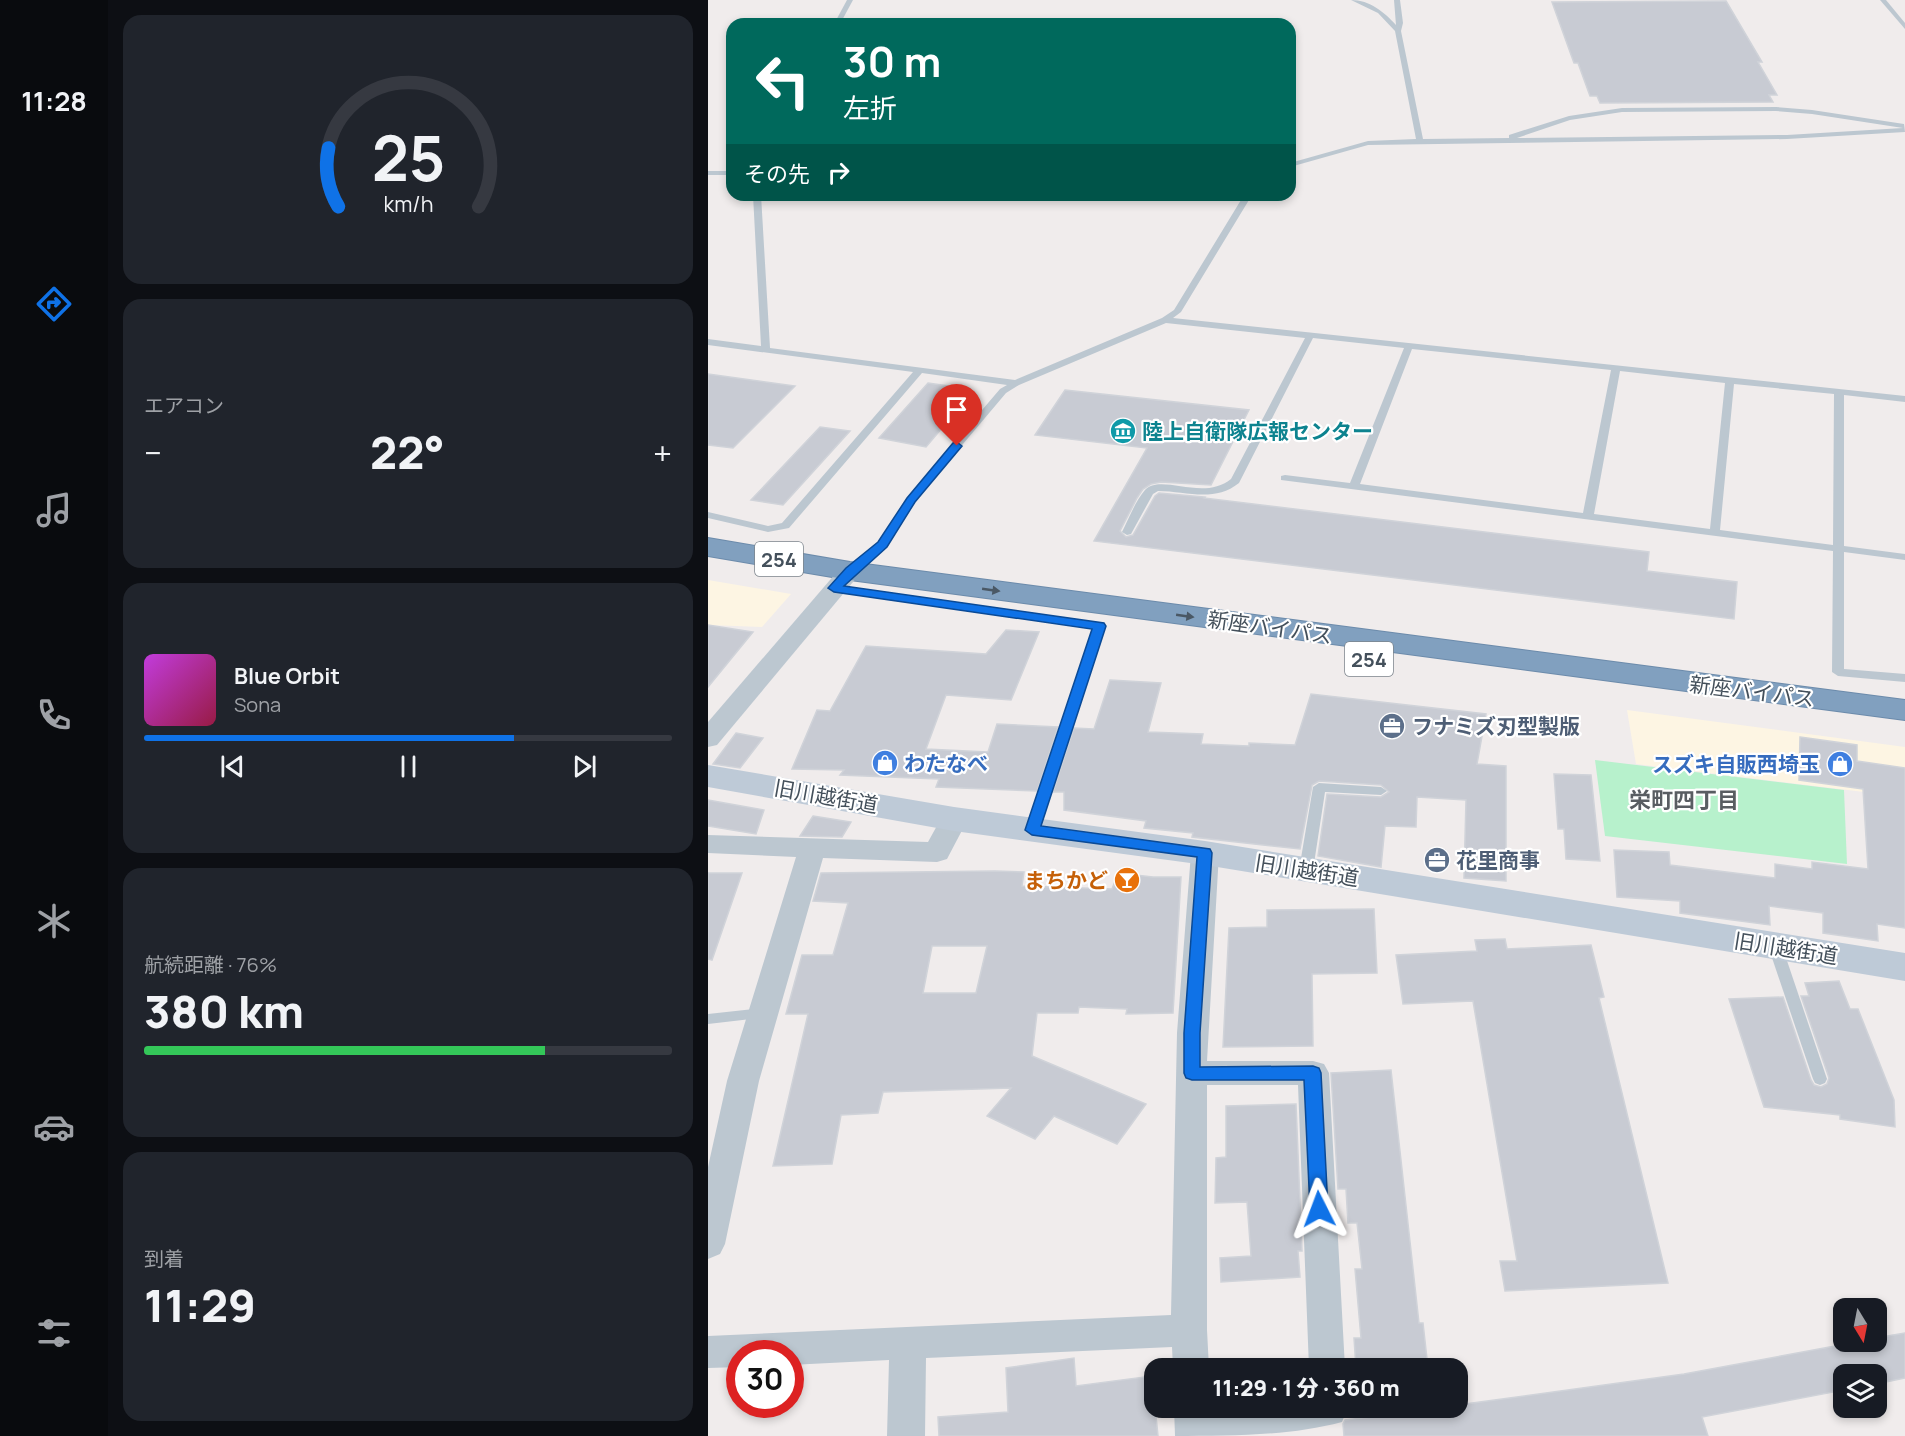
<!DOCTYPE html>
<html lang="ja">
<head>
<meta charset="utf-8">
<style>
  :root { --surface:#171b24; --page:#20242c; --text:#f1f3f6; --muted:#9ea1a6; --line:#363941; --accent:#0f72e7 }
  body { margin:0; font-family:Manrope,"Noto Sans JP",sans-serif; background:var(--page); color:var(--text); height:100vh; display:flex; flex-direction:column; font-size:22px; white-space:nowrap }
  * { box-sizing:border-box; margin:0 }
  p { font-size:20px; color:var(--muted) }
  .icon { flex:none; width:33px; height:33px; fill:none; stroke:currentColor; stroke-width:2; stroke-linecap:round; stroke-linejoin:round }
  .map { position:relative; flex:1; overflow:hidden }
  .details { display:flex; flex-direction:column; gap:15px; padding:15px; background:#0d0f14; width:600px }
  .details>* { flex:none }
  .top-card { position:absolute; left:18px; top:18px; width:570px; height:183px; border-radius:18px; box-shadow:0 3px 9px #0003; background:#00695c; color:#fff; overflow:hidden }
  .needle { width:39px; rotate:170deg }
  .tools { position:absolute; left:1125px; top:1298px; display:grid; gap:12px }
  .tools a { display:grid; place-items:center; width:54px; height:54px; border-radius:12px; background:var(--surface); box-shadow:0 3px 9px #0003; font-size:30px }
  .speed { position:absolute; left:18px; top:1340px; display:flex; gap:12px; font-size:30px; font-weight:700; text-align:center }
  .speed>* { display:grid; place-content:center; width:78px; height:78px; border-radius:50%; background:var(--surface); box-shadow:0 3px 9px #0003; line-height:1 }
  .speed .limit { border:9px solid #d22; background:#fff; color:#111 }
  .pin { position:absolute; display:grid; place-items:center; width:51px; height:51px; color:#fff; margin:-62px -26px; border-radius:50% 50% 50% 0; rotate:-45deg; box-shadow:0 0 6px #0007 }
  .pin .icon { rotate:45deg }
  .me { position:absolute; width:66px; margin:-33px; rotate:357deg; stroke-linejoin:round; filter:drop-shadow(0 0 4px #0008) }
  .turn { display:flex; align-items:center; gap:21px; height:126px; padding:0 18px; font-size:27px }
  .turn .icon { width:78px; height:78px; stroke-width:2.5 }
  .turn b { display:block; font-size:42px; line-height:51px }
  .then { display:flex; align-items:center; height:57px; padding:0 18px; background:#0003; gap:12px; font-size:22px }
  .big { font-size:45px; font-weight:800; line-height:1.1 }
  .details .widget { flex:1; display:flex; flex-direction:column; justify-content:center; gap:9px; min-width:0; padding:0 21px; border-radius:18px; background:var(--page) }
  .details .dial { align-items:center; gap:0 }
  .dial svg { height:156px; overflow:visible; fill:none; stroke:var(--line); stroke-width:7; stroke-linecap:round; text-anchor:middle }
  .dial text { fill:var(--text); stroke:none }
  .song { display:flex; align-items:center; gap:18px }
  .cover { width:72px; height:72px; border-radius:9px; background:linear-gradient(135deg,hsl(290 70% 55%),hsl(340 70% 35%)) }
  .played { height:6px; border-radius:3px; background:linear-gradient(90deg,var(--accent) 70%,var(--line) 70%) }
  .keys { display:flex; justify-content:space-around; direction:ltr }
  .heat { display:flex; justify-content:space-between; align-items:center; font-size:33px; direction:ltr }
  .charge { height:9px; border-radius:4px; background:linear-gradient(90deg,#34c759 76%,var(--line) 0) }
  .trip { position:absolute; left:436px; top:1358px; width:324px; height:60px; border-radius:18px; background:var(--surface); box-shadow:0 3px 9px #0003; font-weight:800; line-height:60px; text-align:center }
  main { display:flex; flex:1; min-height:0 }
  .dock { display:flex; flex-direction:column; width:108px; justify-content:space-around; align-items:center; background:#090b0e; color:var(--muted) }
  .dock .icon { width:42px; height:42px }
  .dock .active { color:var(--accent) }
  .dock b { font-size:27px; color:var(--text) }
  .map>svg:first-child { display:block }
  .commercial { fill:#fdf5e3 }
  .green { fill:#b7f1cc }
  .building { fill:#c8cbd3; stroke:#d0d3d9; stroke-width:1.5; fill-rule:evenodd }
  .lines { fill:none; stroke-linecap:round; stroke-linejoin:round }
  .highway-casing { stroke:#6c8bab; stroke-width:2 }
  .lane { fill:#bcc7d0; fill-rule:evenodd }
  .street { fill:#bcc7d0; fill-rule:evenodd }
  .secondary { fill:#becad7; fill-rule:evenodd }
  .highway { fill:#81a0bf; fill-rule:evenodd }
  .oneway { fill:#4a5865 }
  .route { fill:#0f72e7; stroke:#0a4a96; stroke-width:1.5 }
  .labels { text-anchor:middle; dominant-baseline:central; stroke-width:4.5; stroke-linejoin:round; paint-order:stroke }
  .shield { fill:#fff; stroke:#7c848c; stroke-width:1.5 }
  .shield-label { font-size:20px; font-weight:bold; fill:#44505b }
  .culture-label { font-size:21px; font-weight:bold; fill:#0d838f; stroke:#fff; text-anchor:start }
  .street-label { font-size:21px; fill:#44505b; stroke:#fff }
  .service-label { font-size:21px; font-weight:bold; fill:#4e5e75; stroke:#fff; text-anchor:start }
  .shop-label { font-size:21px; font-weight:bold; fill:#366cbe; stroke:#fff; text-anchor:start }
  .food-label { font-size:21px; font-weight:bold; fill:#c56008; stroke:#fff; text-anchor:end }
  .neighbourhood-label { font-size:22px; font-weight:bold; fill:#595d62; stroke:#fff }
</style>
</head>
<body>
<main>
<nav class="dock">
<b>11:28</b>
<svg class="icon active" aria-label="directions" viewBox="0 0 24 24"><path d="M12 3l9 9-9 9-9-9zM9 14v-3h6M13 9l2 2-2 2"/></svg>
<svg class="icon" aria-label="music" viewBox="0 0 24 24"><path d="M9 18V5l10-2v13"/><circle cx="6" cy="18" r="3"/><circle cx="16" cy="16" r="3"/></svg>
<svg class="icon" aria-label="phone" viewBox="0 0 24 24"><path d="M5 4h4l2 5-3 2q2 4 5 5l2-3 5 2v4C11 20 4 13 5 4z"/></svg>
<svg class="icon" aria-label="climate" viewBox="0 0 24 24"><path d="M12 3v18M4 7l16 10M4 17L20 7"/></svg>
<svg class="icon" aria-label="car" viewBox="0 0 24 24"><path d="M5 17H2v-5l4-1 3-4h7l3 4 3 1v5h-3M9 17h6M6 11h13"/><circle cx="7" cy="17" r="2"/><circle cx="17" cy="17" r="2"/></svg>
<svg class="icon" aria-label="filters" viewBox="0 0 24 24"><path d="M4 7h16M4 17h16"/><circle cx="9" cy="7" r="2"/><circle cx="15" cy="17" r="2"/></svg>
</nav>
<section class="details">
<div class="widget dial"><svg viewBox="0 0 100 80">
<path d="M14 69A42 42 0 1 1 86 69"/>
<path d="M14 69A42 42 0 0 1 9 39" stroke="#0f72e7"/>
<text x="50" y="56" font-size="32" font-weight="700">25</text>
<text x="50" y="72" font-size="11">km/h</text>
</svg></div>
<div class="widget"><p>エアコン</p>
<div class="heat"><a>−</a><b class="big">22°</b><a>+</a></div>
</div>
<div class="widget">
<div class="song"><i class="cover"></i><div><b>Blue Orbit</b><p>Sona</p></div></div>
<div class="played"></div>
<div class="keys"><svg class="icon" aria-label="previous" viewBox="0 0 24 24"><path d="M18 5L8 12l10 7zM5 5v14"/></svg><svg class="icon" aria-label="pause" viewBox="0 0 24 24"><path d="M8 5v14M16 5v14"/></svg><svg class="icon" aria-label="next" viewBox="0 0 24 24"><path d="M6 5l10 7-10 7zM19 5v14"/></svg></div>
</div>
<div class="widget"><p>航続距離 · 76%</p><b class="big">380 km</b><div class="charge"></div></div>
<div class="widget"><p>到着</p><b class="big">11:29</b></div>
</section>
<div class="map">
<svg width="1197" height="1436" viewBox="0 0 1197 1436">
  <rect width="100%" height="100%" fill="#f0ecec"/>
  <g class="commercial">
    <path d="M0 580 83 594 54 627 0 625Z"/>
    <path d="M919 710 1197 747V797L928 764Z"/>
  </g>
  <path class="green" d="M887 760 1136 790 1139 864 897 836Z"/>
  <g class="building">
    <path d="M1018 1 1054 62H1050L1069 95H1061L1065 102 892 103 889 96H882L870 63H866L844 2Z"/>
    <path d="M0 374 87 386 25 448 0 445Z"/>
    <path d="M220 383 262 389 236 420 240 421 218 447 171 438Z"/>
    <path d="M357 390 541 410 503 485 453 482 443 484 435 489 429 498 412 531 418 537 425 535 447 496 451 493 497 497 496 498 941 552 939 571 1029 582 1026 619 386 541 439 448 327 435Z"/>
    <path d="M112 427 142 431 75 505 43 500Z"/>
    <path d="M0 625 45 632 0 687Z"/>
    <path d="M298 630 331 632 303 700 238 695 218 749 280 752 289 724 350 727 329 791 228 787 231 779 132 775 136 770 84 769 109 710 122 711 158 646 278 654Z"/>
    <path d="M402 680 453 683 440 732 495 734 493 744 541 746V743L587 745 603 694 778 714 769 764 798 766V881L756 878 758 800 709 797 708 827 677 826 673 867 610 856 619 794 673 797 681 792 673 785 611 781 604 785 592 849 484 837 485 833 436 828 438 821 356 810V792H345L366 728 386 729Z"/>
    <path d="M28 733 55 738 32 768 5 764Z"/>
    <path d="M1092 737 1149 745V761L1197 768V928L1169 924 1170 941 1115 933V913L1061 906 1062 925 972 913V901L909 897 906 850 961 852 962 865 1067 878V864L1104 869V862L1160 869 1155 789 1091 780Z"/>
    <path d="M846 774 883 775 892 861 858 859 856 829H850Z"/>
    <path d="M0 800 56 810 48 834 0 826Z"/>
    <path d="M105 816 143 822 134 837 92 836Z"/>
    <path d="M287 871 316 872 314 886 404 889 410 873 445 877H473L465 1013 418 1014 419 1009 371 1007 370 1013H329L324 1056 438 1104 409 1144 346 1116 327 1139 279 1116 303 1088 175 1092 170 1113 133 1115 124 1164 65 1166 100 1014H78L94 955H125L140 903 105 901 113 873ZM224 946H279L268 993H215Z"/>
    <path d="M0 873H34L4 960 0 959Z"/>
    <path d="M666 909 669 973 604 974 605 1046 515 1047 521 928 559 927V910Z"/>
    <path d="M797 939 799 949 883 945 896 997 891 998 960 1283 797 1291 792 1261H809L765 1001 695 1004 688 955 769 951 767 940Z"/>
    <path d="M1131 981 1142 1009H1150L1186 1100 1187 1127 1132 1119V1115L1056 1107 1021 999 1075 997 1103 1080 1106 1085 1113 1087 1119 1084 1121 1078 1093 996H1101L1097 983Z"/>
    <path d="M683 1070 711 1323H715L720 1368H648L646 1338H653L647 1269H654L649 1223H640L638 1189H630L623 1073Z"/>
    <path d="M588 1104 594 1251H590L592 1277 513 1282 512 1258 543 1256 539 1202 507 1203 508 1158 518 1157V1106Z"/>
    <path d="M1197 1333V1378L1168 1384V1374H1136V1390L994 1417 1000 1436H636L635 1424 637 1420 750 1407V1405L976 1374 1154 1341H1168V1338Z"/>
    <path d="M366 1358 368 1386 444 1376 450 1436H231L230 1417 300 1412 298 1368Z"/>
  </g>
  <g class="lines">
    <g class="highway-casing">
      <path id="highway" d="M0 538 142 562 1197 700V720L142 580 0 556Z"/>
    </g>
    <g class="lane">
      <path d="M139 0H145L132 24H126Z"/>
      <path d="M643 0C662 0 676 12 688 25L686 0H692L695 23 693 31 715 139 801 138V135L861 116 914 108 1068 107 1104 110 1196 124 1197 132 1079 139 660 145 582 167V163L660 141 708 139 687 31 670 13ZM1068 111 1104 114 1195 128 1079 135 809 138 862 120 914 112Z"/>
      <path d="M1172 0H1178L1197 23V29Z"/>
      <rect x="0" y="171" width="24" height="4"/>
      <path d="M45 195H53L62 348 307 380 454 318 466 310 536 195H544L473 312 465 318 1197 396V402L1136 395V546L1197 554V560L1136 552V669L1197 674V682L1130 676 1124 672 1125 551 573 480V476L577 475 642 483 696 348 605 338 531 483C506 503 478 491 450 491L445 494 423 534 419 535 414 532C420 520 428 500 437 490 453 473 495 502 523 479L597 338 458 323 311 385 298 393 207 501 179 547 146 573 142 574 137 571 171 543 199 498 292 389 299 385 214 373 81 528 60 532 0 518V512L60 526 74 523 205 372 0 345V339L53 346ZM704 349 903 370 875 513 652 484ZM912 371 1017 383 1002 529 886 514ZM1026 384 1126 394 1125 545 1012 530Z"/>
      <path d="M392 623 398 626 330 830 324 834 319 833 318 830 386 626Z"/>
      <path d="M611 783 673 787 679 791 673 795 617 792 605 870 603 873H593L591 870 605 787Z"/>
      <path d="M1067 941 1072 942 1074 946 1119 1079 1117 1083 1112 1085 1107 1083 1105 1079 1060 946 1062 942Z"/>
      <path d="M55 1008 60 1009 62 1013 60 1017 0 1024V1014Z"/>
    </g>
    <g class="street">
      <path d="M142 564 150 566 153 571 150 576 9 745 0 747V722L134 566Z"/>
      <path d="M246 810 256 813 260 819 239 859 229 862 115 858 51 1081 17 1244 12 1254 0 1259V1167L19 1081 88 857 0 853V835L220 842 236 813Z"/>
      <path d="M497 843 507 846 511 853 499 1061H605L616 1064 621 1073 637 1368H601L590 1085H499V1330L501 1368H465L464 1347 218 1358 217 1436H179L181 1360 82 1365V1353H32V1367L0 1368V1336L463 1315 469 1033 483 853 487 846Z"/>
      <path d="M466 1407H504V1411L527 1407H640L634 1422C582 1436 522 1436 467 1436Z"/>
    </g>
    <path class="secondary" d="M0 765 246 807 497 841 1197 953V981L497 865 246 831 0 787Z"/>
    <use href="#highway" class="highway"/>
  </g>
  <defs><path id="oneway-solid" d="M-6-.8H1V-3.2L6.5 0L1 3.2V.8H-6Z" transform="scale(1.5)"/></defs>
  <g class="oneway">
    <use href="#oneway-solid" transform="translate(283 590) rotate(8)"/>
    <use href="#oneway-solid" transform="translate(477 616) rotate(8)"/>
  </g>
  <path class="route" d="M249 442 254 446 207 502 179 547 136 586 396 623 398 626 333 826 502 849 504 853 492 1033V1067L605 1066 611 1068 613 1073 620 1209 618 1215 611 1217 605 1215 602 1209 596 1080H484L478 1078 476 1073V1033L489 857 324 835 317 830 384 629 126 592 120 588 138 568 170 542 199 498 245 443Z"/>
  <defs>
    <g id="museum-disc" transform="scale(1.35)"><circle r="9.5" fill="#0f9aa8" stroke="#fff"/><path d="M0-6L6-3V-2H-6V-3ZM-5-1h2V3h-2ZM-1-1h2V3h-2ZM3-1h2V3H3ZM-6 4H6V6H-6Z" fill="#fff"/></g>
    <g id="office-disc" transform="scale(1.35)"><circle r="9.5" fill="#5c6f8a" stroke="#fff"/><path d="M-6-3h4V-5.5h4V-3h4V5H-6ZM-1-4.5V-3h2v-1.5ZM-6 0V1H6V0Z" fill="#fff"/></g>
    <g id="shop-disc" transform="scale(1.35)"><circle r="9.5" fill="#3f7fe0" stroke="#fff"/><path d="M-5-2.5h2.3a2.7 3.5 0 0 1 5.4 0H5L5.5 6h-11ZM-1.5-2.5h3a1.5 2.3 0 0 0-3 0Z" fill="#fff"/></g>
    <g id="bar-disc" transform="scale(1.35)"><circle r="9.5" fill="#e8710a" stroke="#fff"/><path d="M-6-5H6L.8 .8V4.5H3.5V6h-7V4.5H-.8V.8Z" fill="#fff"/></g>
  </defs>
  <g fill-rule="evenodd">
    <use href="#museum-disc" x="415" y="431"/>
    <use href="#office-disc" x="684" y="726"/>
    <use href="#shop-disc" x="177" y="763"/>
    <use href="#shop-disc" x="1132" y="764"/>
    <use href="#office-disc" x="729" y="860"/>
    <use href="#bar-disc" x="419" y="880"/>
  </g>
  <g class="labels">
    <g class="shield">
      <rect x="47" y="542" width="48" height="34" rx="4.5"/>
      <rect x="637" y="642" width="48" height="34" rx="4.5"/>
    </g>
    <g class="shield-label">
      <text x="71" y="559">254</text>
      <text x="661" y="659">254</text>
    </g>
    <g class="culture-label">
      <text x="434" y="431">陸上自衛隊広報センター</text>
    </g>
    <g class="street-label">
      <text transform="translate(562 627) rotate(8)">新座バイパス</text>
      <text transform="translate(1044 691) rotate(7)">新座バイパス</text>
      <text transform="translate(118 796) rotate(10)">旧川越街道</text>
      <text transform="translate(599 870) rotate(9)">旧川越街道</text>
      <text transform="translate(1078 948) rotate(9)">旧川越街道</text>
    </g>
    <g class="service-label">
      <text x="704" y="726">フナミズ刃型製版</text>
      <text x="748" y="860">花里商事</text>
    </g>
    <g class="shop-label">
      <text x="196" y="763">わたなべ</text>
      <text x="1112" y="764" text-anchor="end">スズキ自販西埼玉</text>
    </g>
    <g class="food-label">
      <text x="400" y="880">まちかど</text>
    </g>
    <g class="neighbourhood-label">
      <text x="976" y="800">栄町四丁目</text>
    </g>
  </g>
</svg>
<div class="tools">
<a><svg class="needle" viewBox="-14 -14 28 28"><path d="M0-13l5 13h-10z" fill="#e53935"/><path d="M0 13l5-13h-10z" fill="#9ea1a6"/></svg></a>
<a><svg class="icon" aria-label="layers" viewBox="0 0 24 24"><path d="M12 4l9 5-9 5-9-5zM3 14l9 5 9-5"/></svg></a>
</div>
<div class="speed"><div class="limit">30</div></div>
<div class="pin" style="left:249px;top:446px;background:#d93025"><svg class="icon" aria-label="arrive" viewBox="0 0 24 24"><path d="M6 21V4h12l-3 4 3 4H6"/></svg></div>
<svg class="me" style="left:611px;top:1209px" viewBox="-20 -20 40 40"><path d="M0-17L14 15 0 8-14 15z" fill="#0f72e7" stroke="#fff" stroke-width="4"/></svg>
<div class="trip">11:29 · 1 分 · 360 m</div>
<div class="top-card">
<div class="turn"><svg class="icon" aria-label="left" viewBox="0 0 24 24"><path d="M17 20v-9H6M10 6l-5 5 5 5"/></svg><div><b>30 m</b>左折</div></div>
<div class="then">その先<svg class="icon" aria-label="right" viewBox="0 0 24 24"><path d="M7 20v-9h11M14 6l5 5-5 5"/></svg></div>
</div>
</div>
</main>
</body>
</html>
